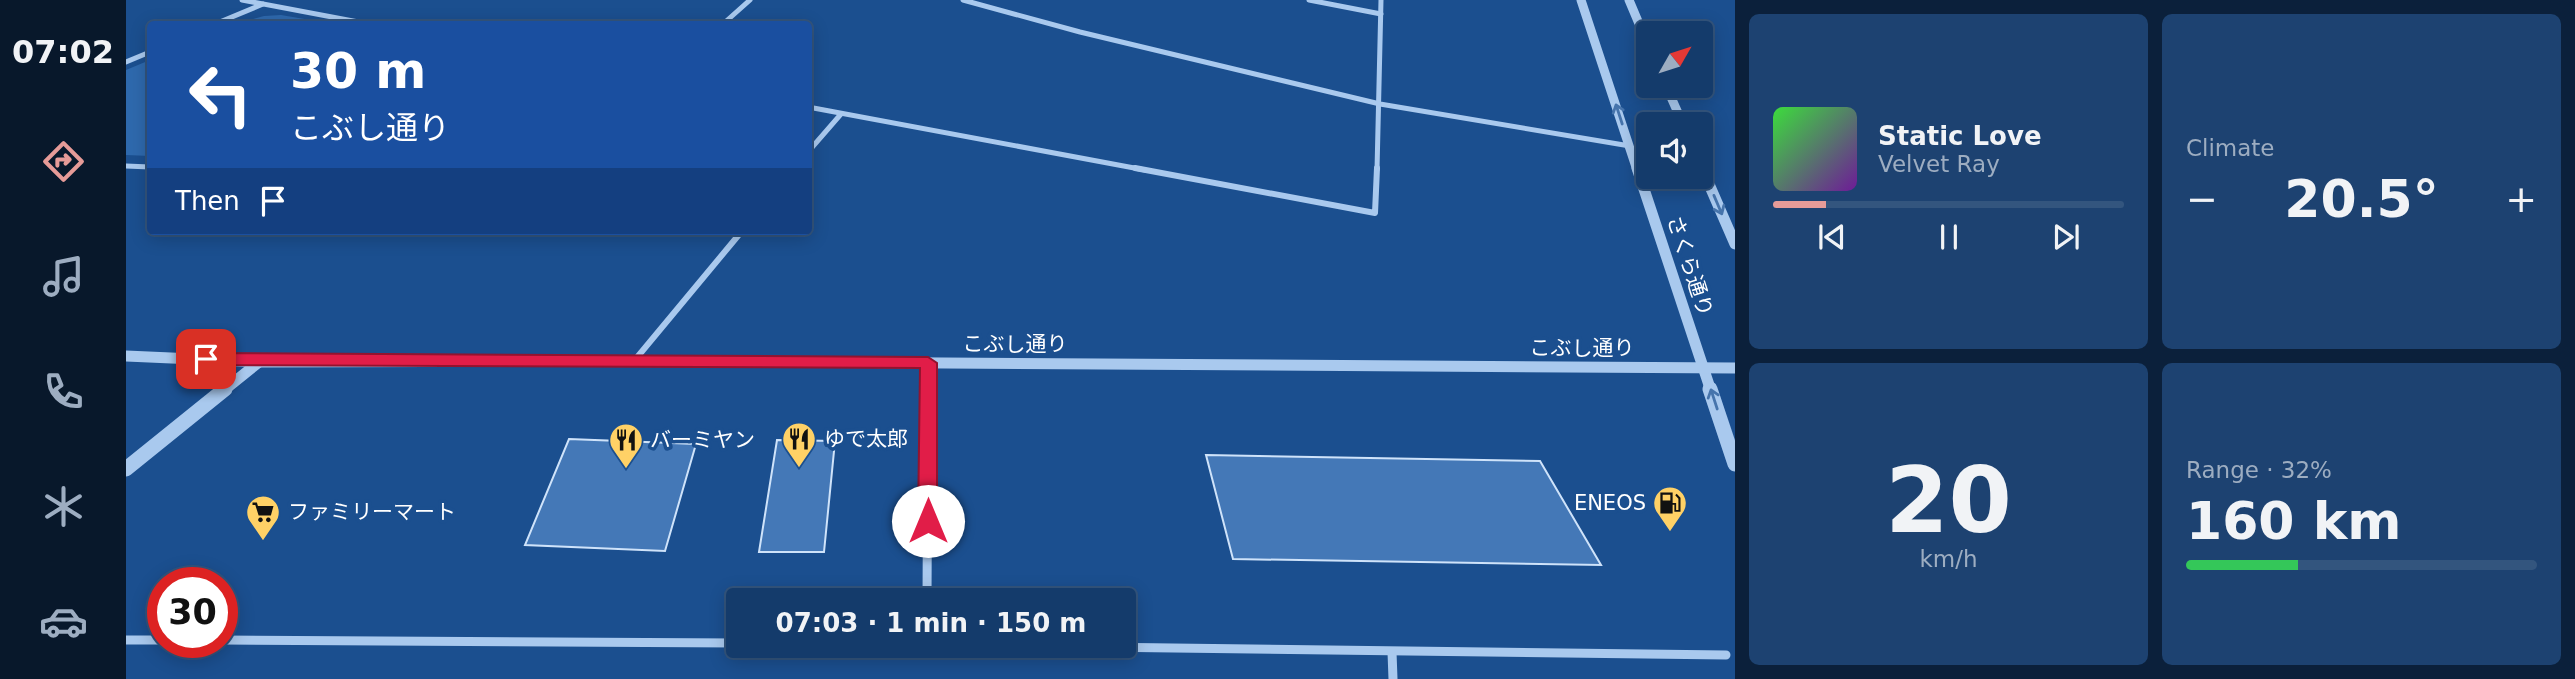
<!DOCTYPE html>
<html lang="en">
<head>
<meta charset="utf-8">
<style>
  :root { --surface:#143b6b; --page:#1d4271; --text:#f1f3f6; --muted:#9dadc1; --line:#33557e; --accent:#e69b98 }
  body { margin:0; font-family:"DejaVu Sans","Noto Sans JP",sans-serif; background:var(--page); color:var(--text); height:100vh; display:flex; flex-direction:column; font-size:26px; white-space:nowrap }
  * { box-sizing:border-box; margin:0 }
  p { font-size:23px; color:var(--muted) }
  .icon { flex:none; width:38px; height:38px; fill:none; stroke:currentColor; stroke-width:2; stroke-linecap:round; stroke-linejoin:round }
  .map { position:relative; flex:1; overflow:hidden }
  .sheet { display:flex; flex-direction:column; gap:14px; padding:14px; background:#0b203b; width:840px }
  .sheet>* { flex:none }
  .banner { position:absolute; left:21px; top:21px; width:665px; height:214px; border-radius:7px; box-shadow:0 4px 18px #0003,0 0 0 2px var(--line); background:#1a4fa0; color:#fff; overflow:hidden }
  .needle { width:46px; rotate:51deg }
  .buttons { position:absolute; left:1510px; top:21px; display:grid; gap:14px }
  .buttons a { display:grid; place-items:center; width:77px; height:77px; border-radius:7px; background:var(--surface); box-shadow:0 4px 18px #0003,0 0 0 2px var(--line); font-size:35px }
  .speed { position:absolute; left:21px; top:567px; display:flex; gap:14px; font-size:35px; font-weight:700; text-align:center }
  .speed>* { display:grid; place-content:center; width:91px; height:91px; border-radius:50%; background:var(--surface); box-shadow:0 4px 18px #0003,0 0 0 2px var(--line); line-height:1 }
  .speed .limit { border:10px solid #d22; background:#fff; color:#111 }
  .pin { position:absolute; display:grid; place-items:center; width:60px; height:60px; color:#fff; margin:-30px; border-radius:14px; box-shadow:0 4px 10px #0006 }
  .me { position:absolute; width:77px; margin:-38px; rotate:0deg; stroke-linejoin:round; filter:drop-shadow(0 0 5px #0008) }
  .turn { display:flex; align-items:center; gap:24px; height:147px; padding:0 28px; font-size:32px }
  .turn .icon { width:91px; height:91px; stroke-width:2.5 }
  .turn b { display:block; font-size:49px; line-height:60px }
  .then { display:flex; align-items:center; height:66px; padding:0 28px; background:#0003; gap:14px; font-size:26px }
  .big { font-size:52px; font-weight:700; line-height:1.1 }
  .sheet .card { flex:1; display:flex; flex-direction:column; justify-content:center; gap:10px; min-width:0; padding:0 24px; border-radius:10px; background:var(--page) }
  .sheet .dial { align-items:center; gap:0 }
  .dial b { font-size:91px; line-height:1 }
  .song { display:flex; align-items:center; gap:21px }
  .cover { width:84px; height:84px; border-radius:10px; background:linear-gradient(135deg,hsl(120 70% 55%),hsl(280 70% 35%)) }
  .played { height:7px; border-radius:4px; background:linear-gradient(90deg,var(--accent) 15%,var(--line) 15%) }
  .keys { display:flex; justify-content:space-around; direction:ltr }
  .heat { display:flex; justify-content:space-between; align-items:center; font-size:38px; direction:ltr }
  .charge { height:10px; border-radius:5px; background:linear-gradient(90deg,#34c759 32%,var(--line) 0) }
  .sheet .tiles { flex:1; display:grid; gap:14px; grid-template-columns:repeat(2,1fr) }
  .trip { position:absolute; left:600px; top:588px; width:410px; height:70px; border-radius:7px; background:var(--surface); box-shadow:0 4px 18px #0003,0 0 0 2px var(--line); font-weight:700; line-height:70px; text-align:center }
  main { display:flex; flex:1; min-height:0 }
  .tabs { display:flex; flex-direction:column; width:126px; justify-content:space-around; align-items:center; background:#08182b; color:var(--muted) }
  .tabs .icon { width:49px; height:49px }
  .tabs .active { color:var(--accent) }
  .tabs b { font-size:32px; color:var(--text) }
  .map>svg:first-child { display:block }
  .green { fill:#2e69ad }
  .building { fill:#4478b7; stroke:#cfe3fa; stroke-width:2 }
  .lines { fill:none; stroke-linecap:round; stroke-linejoin:round }
  .minor-far2 { stroke:#a9c9ee; stroke-width:5 }
  .minor-far1 { stroke:#a9c9ee; stroke-width:6 }
  .minor { stroke:#a9c9ee; stroke-width:9 }
  .tertiary-far2 { stroke:#a9c9ee; stroke-width:9 }
  .tertiary-far1 { stroke:#a9c9ee; stroke-width:11 }
  .tertiary { stroke:#a9c9ee; stroke-width:15 }
  .oneway { stroke:#4674ac }
  .route { fill:#e11d48; stroke:#92132f; stroke-width:2 }
  .labels { text-anchor:middle; dominant-baseline:central; stroke-width:7; stroke-linejoin:round; paint-order:stroke }
  .street-label { font-size:21px; fill:#fff; stroke:#1b4f8f }
  .poi-label { font-size:21px; fill:#fff; stroke:#1b4f8f; text-anchor:start }
</style>
</head>
<body>
<main>
<nav class="tabs">
<b>07:02</b>
<svg class="icon active" aria-label="directions" viewBox="0 0 24 24"><path d="M12 3l9 9-9 9-9-9zM9 14v-3h6M13 9l2 2-2 2"/></svg>
<svg class="icon" aria-label="music" viewBox="0 0 24 24"><path d="M9 18V5l10-2v13"/><circle cx="6" cy="18" r="3"/><circle cx="16" cy="16" r="3"/></svg>
<svg class="icon" aria-label="phone" viewBox="0 0 24 24"><path d="M5 4h4l2 5-3 2q2 4 5 5l2-3 5 2v4C11 20 4 13 5 4z"/></svg>
<svg class="icon" aria-label="climate" viewBox="0 0 24 24"><path d="M12 3v18M4 7l16 10M4 17L20 7"/></svg>
<svg class="icon" aria-label="car" viewBox="0 0 24 24"><path d="M5 17H2v-5l4-1 3-4h7l3 4 3 1v5h-3M9 17h6M6 11h13"/><circle cx="7" cy="17" r="2"/><circle cx="17" cy="17" r="2"/></svg>
</nav>
<div class="map">
<svg width="1609" height="679" viewBox="0 0 1609 679">
  <rect width="100%" height="100%" fill="#1b4f8f"/>
  <g class="green">
    <path d="M155 15 208 24H108L138 16Z"/>
    <path d="M24 60V156L0 155V70Z"/>
  </g>
  <g class="building">
    <path d="M443 439 570 444 539 551 399 545Z"/>
    <path d="M651 440 709 441 698 552H633Z"/>
    <path d="M1080 455 1414 461 1475 565 1107 559Z"/>
  </g>
  <g class="lines">
    <g class="minor-far2">
      <path d="M116 0 243 24"/>
      <path d="M837 0 954 32 1254 104 1504 146"/>
      <path d="M1183 0 1255 14"/>
      <path d="M89 24 137 4"/>
      <path d="M597 24 624 0"/>
      <path d="M0 62 24 52"/>
      <path d="M682 107 1019 170"/>
      <path d="M682 152 715 114"/>
      <path d="M0 166 24 167"/>
      <path d="M1251 170 1255 0"/>
    </g>
    <g class="minor-far1">
      <path d="M1009 168 1249 213 1251 168"/>
      <path d="M508 361 616 231"/>
      <path d="M802 391V363"/>
    </g>
    <g class="minor">
      <path d="M801 600 802 389"/>
      <path d="M0 640H37"/>
      <path d="M96 640 612 643"/>
      <path d="M881 646 1600 655"/>
      <path d="M1266 652 1267 679"/>
    </g>
    <g class="tertiary-far2">
      <path d="M1455 0 1511 170"/>
      <path d="M1503 0 1522 45"/>
      <path d="M1540 86 1557 124"/>
      <path d="M1575 165 1577 170"/>
    </g>
    <g class="tertiary-far1">
      <path d="M1511 168 1585 391"/>
      <path d="M1576 168 1609 244"/>
      <path d="M0 356 133 362 508 361 1609 368"/>
      <path d="M97 391 133 362"/>
    </g>
    <g class="tertiary">
      <path d="M1584 389 1609 464"/>
      <path d="M0 469 99 389"/>
    </g>
  </g>
  <defs><path id="oneway-shaft" d="M-6 0H5M1.5-3L5.5 0L1.5 3" fill="none" stroke-width="1.6" stroke-linecap="round" stroke-linejoin="round" transform="scale(1.75)"/></defs>
  <g class="oneway">
    <use href="#oneway-shaft" transform="translate(1493 114) rotate(-108)"/>
    <use href="#oneway-shaft" transform="translate(1592 205) rotate(67)"/>
    <use href="#oneway-shaft" transform="translate(1588 399) rotate(-108)"/>
  </g>
  <path class="route" d="M80 353 802 357 811 363V521L808 527 802 529 795 527 792 521 794 368 80 365 72 359Z"/>
  <defs>
    <g id="restaurant-pin" transform="scale(1.75)"><path d="M0 17L-7.5 6A9.5 9.5 0 1 1 7.5 6Z" fill="#ffd166" stroke="#1b4f8f"/><path d="M-5-6h1v4h1v-4h1v4h1v-4h1v5L-1.5 .5V6h-2V.5L-5-1ZM5-6V6H3V1.5H1.5Q1.5-4 5-6Z" fill="#111"/></g>
    <g id="fuel-pin" transform="scale(1.75)"><path d="M0 17L-7.5 6A9.5 9.5 0 1 1 7.5 6Z" fill="#ffd166" stroke="#1b4f8f"/><path d="M-5.5-6h7V0h2V4h1.3V-2.5L3-4.5l.8-.8L6-3V5H2.5V1h-1V6h-7ZM-4.2-4.7v3.2H.2V-4.7Z" fill="#111"/></g>
    <g id="supermarket-pin" transform="scale(1.75)"><path d="M0 17L-7.5 6A9.5 9.5 0 1 1 7.5 6Z" fill="#ffd166" stroke="#1b4f8f"/><path d="M-6-5.5h2.5l.6 2H6L4.5 2H-2.5L-4.4-4H-6ZM-1.5 3.2a1.3 1.3 0 1 0 .1 0ZM3 3.2a1.3 1.3 0 1 0 .1 0Z" fill="#111"/></g>
  </defs>
  <g fill-rule="evenodd">
    <use href="#restaurant-pin" x="673" y="439"/>
    <use href="#restaurant-pin" x="500" y="440"/>
    <use href="#fuel-pin" x="1544" y="503"/>
    <use href="#supermarket-pin" x="137" y="512"/>
  </g>
  <g class="labels">
    <g class="street-label">
      <text transform="translate(1564 266) rotate(72)">さくら通り</text>
      <text x="889" y="344">こぶし通り</text>
      <text x="1456" y="348">こぶし通り</text>
    </g>
    <g class="poi-label">
      <text x="698" y="439">ゆで太郎</text>
      <text x="524" y="440">バーミヤン</text>
      <text x="1520" y="503" text-anchor="end">ENEOS</text>
      <text x="162" y="512">ファミリーマート</text>
    </g>
  </g>
</svg>
<div class="buttons">
<a><svg class="needle" viewBox="-14 -14 28 28"><path d="M0-13l5 13h-10z" fill="#e53935"/><path d="M0 13l5-13h-10z" fill="#9dadc1"/></svg></a>
<a><svg class="icon" aria-label="sound" viewBox="0 0 24 24"><path d="M4 9h4l5-4v14l-5-4H4zM17 9q2 3 0 6"/></svg></a>
</div>
<div class="speed"><div class="limit">30</div></div>
<div class="pin" style="left:80px;top:359px;background:#d93025"><svg class="icon" aria-label="arrive" viewBox="0 0 24 24"><path d="M6 21V4h12l-3 4 3 4H6"/></svg></div>
<svg class="me" style="left:802px;top:521px" viewBox="-20 -20 40 40"><circle r="19" fill="#fff"/><path d="M0-13L10 11 0 6-10 11z" fill="#e11d48"/></svg>
<div class="trip">07:03 · 1 min · 150 m</div>
<div class="banner">
<div class="turn"><svg class="icon" aria-label="left" viewBox="0 0 24 24"><path d="M17 20v-9H6M10 6l-5 5 5 5"/></svg><div><b>30 m</b>こぶし通り</div></div>
<div class="then">Then<svg class="icon" aria-label="arrive" viewBox="0 0 24 24"><path d="M6 21V4h12l-3 4 3 4H6"/></svg></div>
</div>
</div>
<section class="sheet">
<div class="tiles">
<div class="card">
<div class="song"><i class="cover"></i><div><b>Static Love</b><p>Velvet Ray</p></div></div>
<div class="played"></div>
<div class="keys"><svg class="icon" aria-label="previous" viewBox="0 0 24 24"><path d="M18 5L8 12l10 7zM5 5v14"/></svg><svg class="icon" aria-label="pause" viewBox="0 0 24 24"><path d="M8 5v14M16 5v14"/></svg><svg class="icon" aria-label="next" viewBox="0 0 24 24"><path d="M6 5l10 7-10 7zM19 5v14"/></svg></div>
</div>
<div class="card"><p>Climate</p>
<div class="heat"><a>−</a><b class="big">20.5°</b><a>+</a></div>
</div>
<div class="card dial"><b>20</b><p>km/h</p></div>
<div class="card"><p>Range · 32%</p><b class="big">160 km</b><div class="charge"></div></div>
</div>
</section>
</main>
</body>
</html>
